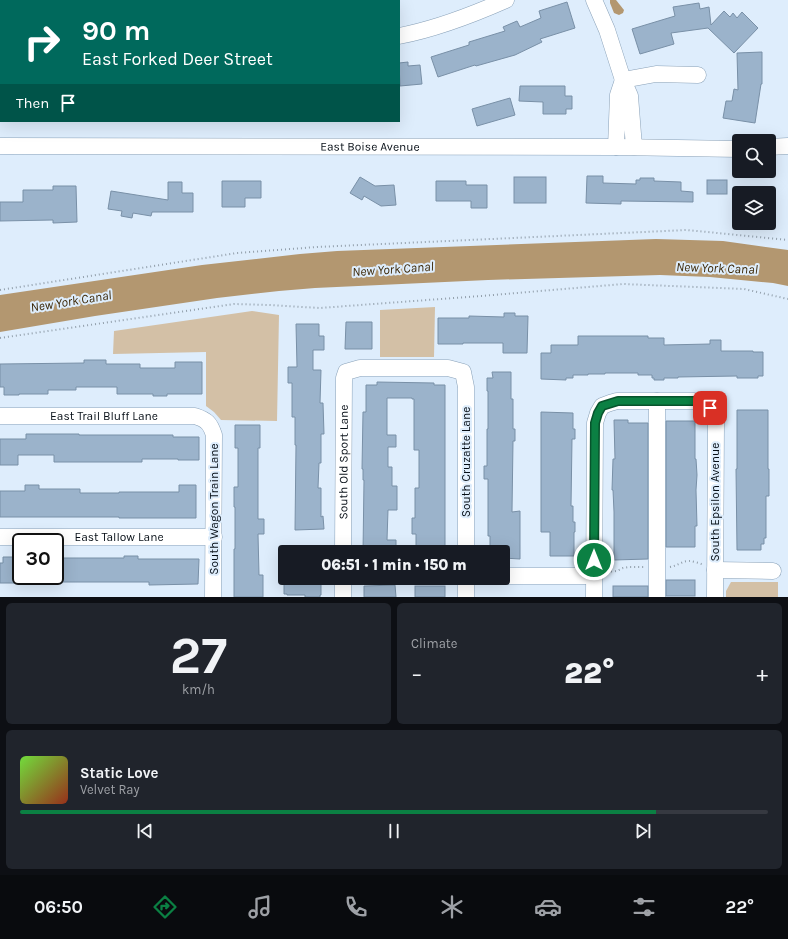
<!DOCTYPE html>
<html lang="en">
<head>
<meta charset="utf-8">
<style>
  :root { --surface:#171b24; --page:#20242c; --text:#f1f3f6; --muted:#9ea1a6; --line:#363941; --accent:#0b8043 }
  body { margin:0; font-family:Karla,sans-serif; background:var(--page); color:var(--text); height:100vh; display:flex; flex-direction:column; font-size:15px; white-space:nowrap }
  * { box-sizing:border-box; margin:0 }
  p { font-size:13px; color:var(--muted) }
  .icon { flex:none; width:22px; height:22px; fill:none; stroke:currentColor; stroke-width:2; stroke-linecap:round; stroke-linejoin:round }
  .map { position:relative; height:597px; overflow:hidden }
  .panel { display:flex; flex-direction:column; gap:6px; padding:6px; background:#0d0f14; flex:1 }
  .panel>* { flex:none }
  .guide { position:absolute; left:0px; top:0px; width:400px; height:122px; box-shadow:0 4px 16px #0002; background:#00695c; color:#fff; overflow:hidden }
  .fabs { position:absolute; left:732px; top:134px; display:grid; gap:8px }
  .fabs a { display:grid; place-items:center; width:44px; height:44px; border-radius:4px; background:var(--surface); box-shadow:0 4px 16px #0002; font-size:20px }
  .speed { position:absolute; left:12px; top:533px; display:flex; gap:8px; font-size:20px; font-weight:700; text-align:center }
  .speed>* { display:grid; place-content:center; width:52px; height:52px; border-radius:50%; background:var(--surface); box-shadow:0 4px 16px #0002; line-height:1 }
  .speed .limit { border:2px solid #111; border-radius:6px; background:#fff; color:#111 }
  .pin { position:absolute; display:grid; place-items:center; width:34px; height:34px; color:#fff; margin:-17px; border-radius:8px; box-shadow:0 2px 6px #0006 }
  .me { position:absolute; width:44px; margin:-22px; rotate:0deg; stroke-linejoin:round; filter:drop-shadow(0 0 3px #0008) }
  .turn { display:flex; align-items:center; gap:14px; height:84px; padding:0 16px; font-size:18px }
  .turn .icon { width:52px; height:52px; stroke-width:2.5 }
  .turn b { display:block; font-size:28px; line-height:34px }
  .then { display:flex; align-items:center; height:38px; padding:0 16px; background:#0003; gap:8px; font-size:15px }
  .big { font-size:30px; font-weight:800; line-height:1.1 }
  .panel .widget { flex:1; display:flex; flex-direction:column; justify-content:center; gap:6px; min-width:0; padding:0 14px; border-radius:6px; background:var(--page) }
  .panel .dial { align-items:center; gap:0 }
  .dial b { font-size:52px; line-height:1 }
  .song { display:flex; align-items:center; gap:12px }
  .cover { width:48px; height:48px; border-radius:6px; background:linear-gradient(135deg,hsl(100 70% 55%),hsl(10 70% 35%)) }
  .played { height:4px; border-radius:2px; background:linear-gradient(90deg,var(--accent) 85%,var(--line) 85%) }
  .keys { display:flex; justify-content:space-around; direction:ltr }
  .heat { display:flex; justify-content:space-between; align-items:center; font-size:22px; direction:ltr }
  .panel .tiles { flex:1; display:grid; gap:6px; grid-template-columns:1fr 1fr }
  .widget:last-child { grid-column:span 2 }
  .trip { position:absolute; left:278px; top:545px; width:232px; height:40px; border-radius:4px; background:var(--surface); box-shadow:0 4px 16px #0002; font-weight:800; line-height:40px; text-align:center }
  .tabs { display:flex; height:64px; justify-content:space-around; align-items:center; background:#090b0e; color:var(--muted) }
  .tabs .icon { width:28px; height:28px }
  .tabs .current { color:var(--accent) }
  .tabs b { font-size:18px; color:var(--text) }
  .map>svg:first-child { display:block }
  .green { fill:#d3c0a6 }
  .water { fill:#b39770 }
  .building { fill:#9bb3cb; stroke:#7990a7 }
  .lines { fill:none; stroke-linecap:round; stroke-linejoin:round }
  .minor-casing { stroke:#89a1b8; stroke-width:17 }
  .path { stroke:#929fab; stroke-width:2; stroke-dasharray:1 3; stroke-linecap:butt }
  .minor { stroke:#fff; stroke-width:16 }
  .route-casing { stroke:#07532c; stroke-width:10 }
  .route { stroke:#0b8043; stroke-width:7 }
  .labels { text-anchor:middle; dominant-baseline:central; stroke-width:4; stroke-linejoin:round; paint-order:stroke }
  .street-label { font-size:12px; fill:#060e16; stroke:#deedfc }
  .water-label { font-size:13px; font-style:italic; fill:#3c2706; stroke:#deedfc }
</style>
</head>
<body>
<div class="map">
<svg width="788" height="597" viewBox="0 0 788 597">
  <rect width="100%" height="100%" fill="#deedfc"/>
  <g class="green">
    <path d="M435 307 434 357H380V310Z"/>
    <path d="M252 311 279 315 277 421 221 420 214 412 206 406V352L113 354 114 331Z"/>
    <path d="M731 582H778V597H726V591Z"/>
  </g>
  <g class="water">
    <path d="M610 0H616L624 10 623 13 619 15 614 13 610 3Z"/>
    <path d="M656 239 723 241 788 250V286L773 283 710 277 660 275 488 280 315 288 279 291 217 298 95 316 0 332V295L202 265 300 254 337 251Z"/>
  </g>
  <g class="building">
    <path d="M567 2 575 28 540 39 542 42 515 55 476 66 475 65 438 77 431 57 469 45V42L505 31 503 27 517 21 520 27 541 18 539 11Z"/>
    <path d="M699 3 700 9 709 7 711 25 724 11 730 17 733 13 737 18 742 12 758 28 734 53 708 28 671 33 674 44 640 54 632 29 675 16 673 7Z"/>
    <path d="M762 52V84H761L755 123 723 118 726 101H732L734 89 738 90 737 53Z"/>
    <path d="M408 62V66L420 65 422 84 400 86 399 63Z"/>
    <path d="M520 86H565V96H572V109H566V114H543V102L519 101Z"/>
    <path d="M510 98 515 115 477 126 472 109Z"/>
    <path d="M587 176H603V183L636 184V180H640V178H654V181L681 182V191L693 192V202L621 201V204L586 203Z"/>
    <path d="M360 177 375 186 394 185 396 205 381 206 364 196 362 200 350 193Z"/>
    <rect x="514" y="177" width="32" height="26"/>
    <rect x="707" y="180" width="20" height="14"/>
    <path d="M222 181H261V198H245V207H222Z"/>
    <path d="M436 181H466V185H487V208H471V201H436Z"/>
    <path d="M168 182H182V193H193V212H152L151 216 133 213 132 218 121 216 122 211 108 209 111 191 168 200Z"/>
    <path d="M53 186H76L77 222 53 223V220L0 221V202H23V190H53Z"/>
    <path d="M504 313H515V316H528L527 353H503V343H463V344H438V318H469V316L504 317Z"/>
    <path d="M346 322H372V349H345Z"/>
    <path d="M296 324H319V336H324V350H313V370H321L320 403H323L324 434H321V463H319L318 488H321V517L323 516 324 529 295 530 296 445H295V417H292V383H288V367H297Z"/>
    <path d="M578 336H648V338H664V345L710 344V340H721V351H753V352H763V376H758V378H737V376L678 377V378H664V380H654V378H652V375H638V373H605V374H588V375H573V378H566V380L541 379V353H551V345H578Z"/>
    <path d="M84 360H106V364H140V368H175V362H202V394H167V396H153V394H117V387H76V390H48V394H19V395H4V387H0V364L84 363Z"/>
    <path d="M492 372H511V399H513V429H515V441H513L512 512 520 511V559L503 558V552H490V536H488V479H484V466H487V429H488V391H487V378H493Z"/>
    <path d="M377 382 434 383V385H445V552H416V534H412V518H415V488H419V450H414V399H412V398H387V435H396V447H388V467H392V486H397V510H388L387 540H396V552H363L364 480H363V469H362L363 412H366V385H377Z"/>
    <path d="M737 410H768V469H769V496H766V538H764V544H761V550H737L736 469H737Z"/>
    <path d="M541 412 573 413V429H575V439H572L571 506H573V522H575V532H574V556H550V532H541Z"/>
    <path d="M614 420H628V423H648V559L614 560V512L613 490H612L613 459H615Z"/>
    <path d="M666 421H695V459H696L697 475 696 490 697 526H695V547H666Z"/>
    <path d="M235 425H260V448H258V519H264V534H258L259 575H263V597H234V549H235V507H234V487H238V448H235Z"/>
    <path d="M26 434H79V435H173V437H199V460H178V459H142V462H54V455H18V465H0V439H26Z"/>
    <path d="M25 485H39V489H80V493H119V492H179V485H196V518H119V517H0V491H25Z"/>
    <path d="M124 556H138V559H199L198 584 149 585V582H57V558H124Z"/>
    <path d="M3 557H19V583H0V563H3Z"/>
    <path d="M287 578H313V581H321V595H320V597H305V595H287V594H284V580H287Z"/>
    <rect x="666" y="580" width="29" height="16"/>
    <path d="M395 585 396 597H364V586Z"/>
    <rect x="415" y="586" width="30" height="11"/>
    <rect x="613" y="586" width="35" height="11"/>
  </g>
  <g class="lines">
    <g class="minor-casing">
      <g id="minor">
        <path d="M164 0 166 1"/>
        <path d="M594 0 607 30 623 80 656 74 698 75"/>
        <path d="M399 36C436 29 472 15 506 0"/>
        <path id="s1" d="M0 146 616 147 739 149"/>
        <path d="M616 147 618 95 623 80 630 96 634 147"/>
        <path d="M769 147 788 146"/>
        <path id="s2" d="M0 416H195C207 420 210 423 214 435L213 597"/>
        <path id="s3" d="M0 537H214"/>
        <path id="s4" d="M343 552 344 378 346 372 360 368H448L463 372 466 387V552"/>
        <path d="M715 570 773 571"/>
        <path d="M503 576H594"/>
        <path d="M343 578V597"/>
        <path d="M466 578V597"/>
        <path d="M594 597 595 423 598 413 602 406 610 403 617 401H694L702 403 710 408 714 415 716 422 715 597"/>
        <path d="M657 597V401"/>
      </g>
    </g>
    <g class="path">
      <path d="M0 290 237 253 317 247 687 230 788 240"/>
      <path d="M0 338 234 304 270 305 320 308 481 296 623 284 744 289 788 299"/>
      <path d="M670 567C677 566 682 561 689 561 693 561 698 563 702 564"/>
      <path d="M607 572 617 571 623 568 629 567H644"/>
    </g>
    <use href="#minor" class="minor"/>
  </g>
  <g class="lines">
    <g class="route-casing">
      <path id="route" d="M594 560 595 423 598 413 602 406 618 401H694L702 403 710 408"/>
    </g>
    <use href="#route" class="route"/>
  </g>
  <g class="labels">
    <g class="street-label">
      <text stroke="none"><textPath href="#s1" startOffset="370">East Boise Avenue</textPath></text>
      <text stroke="none"><textPath href="#s2" startOffset="104">East Trail Bluff Lane</textPath></text>
      <text stroke="none"><textPath href="#s4" startOffset="90">South Old Sport Lane</textPath></text>
      <text transform="translate(466 462) rotate(-90)">South Cruzatte Lane</text>
      <text transform="translate(715 502) rotate(-90)">South Epsilon Avenue</text>
      <text transform="translate(214 509) rotate(-90)">South Wagon Train Lane</text>
      <text stroke="none"><textPath href="#s3" startOffset="119">East Tallow Lane</textPath></text>
    </g>
    <g class="water-label">
      <text transform="translate(717 268) rotate(2)">New York Canal</text>
      <text transform="translate(393 269) rotate(-4)">New York Canal</text>
      <text transform="translate(71 301) rotate(-9)">New York Canal</text>
    </g>
  </g>
</svg>
<div class="fabs">
<a><svg class="icon" aria-label="search" viewBox="0 0 24 24"><circle cx="10" cy="10" r="6"/><path d="M15 15l6 6"/></svg></a>
<a><svg class="icon" aria-label="layers" viewBox="0 0 24 24"><path d="M12 4l9 5-9 5-9-5zM3 14l9 5 9-5"/></svg></a>
</div>
<div class="speed"><div class="limit">30</div></div>
<div class="pin" style="left:710px;top:408px;background:#d93025"><svg class="icon" aria-label="arrive" viewBox="0 0 24 24"><path d="M6 21V4h12l-3 4 3 4H6"/></svg></div>
<svg class="me" style="left:594px;top:560px" viewBox="-20 -20 40 40"><circle r="17" fill="#0b8043" stroke="#fff" stroke-width="3"/><path d="M0-11L8 9 0 5-8 9z" fill="#fff"/></svg>
<div class="trip">06:51 · 1 min · 150 m</div>
<div class="guide">
<div class="turn"><svg class="icon" aria-label="right" viewBox="0 0 24 24"><path d="M7 20v-9h11M14 6l5 5-5 5"/></svg><div><b>90 m</b>East Forked Deer Street</div></div>
<div class="then">Then<svg class="icon" aria-label="arrive" viewBox="0 0 24 24"><path d="M6 21V4h12l-3 4 3 4H6"/></svg></div>
</div>
</div>
<section class="panel">
<div class="tiles">
<div class="widget dial"><b>27</b><p>km/h</p></div>
<div class="widget"><p>Climate</p>
<div class="heat"><a>−</a><b class="big">22°</b><a>+</a></div>
</div>
<div class="widget">
<div class="song"><i class="cover"></i><div><b>Static Love</b><p>Velvet Ray</p></div></div>
<div class="played"></div>
<div class="keys"><svg class="icon" aria-label="previous" viewBox="0 0 24 24"><path d="M18 5L8 12l10 7zM5 5v14"/></svg><svg class="icon" aria-label="pause" viewBox="0 0 24 24"><path d="M8 5v14M16 5v14"/></svg><svg class="icon" aria-label="next" viewBox="0 0 24 24"><path d="M6 5l10 7-10 7zM19 5v14"/></svg></div>
</div>
</div>
</section>
<nav class="tabs">
<b>06:50</b>
<svg class="icon current" aria-label="directions" viewBox="0 0 24 24"><path d="M12 3l9 9-9 9-9-9zM9 14v-3h6M13 9l2 2-2 2"/></svg>
<svg class="icon" aria-label="music" viewBox="0 0 24 24"><path d="M9 18V5l10-2v13"/><circle cx="6" cy="18" r="3"/><circle cx="16" cy="16" r="3"/></svg>
<svg class="icon" aria-label="phone" viewBox="0 0 24 24"><path d="M5 4h4l2 5-3 2q2 4 5 5l2-3 5 2v4C11 20 4 13 5 4z"/></svg>
<svg class="icon" aria-label="climate" viewBox="0 0 24 24"><path d="M12 3v18M4 7l16 10M4 17L20 7"/></svg>
<svg class="icon" aria-label="car" viewBox="0 0 24 24"><path d="M5 17H2v-5l4-1 3-4h7l3 4 3 1v5h-3M9 17h6M6 11h13"/><circle cx="7" cy="17" r="2"/><circle cx="17" cy="17" r="2"/></svg>
<svg class="icon" aria-label="filters" viewBox="0 0 24 24"><path d="M4 7h16M4 17h16"/><circle cx="9" cy="7" r="2"/><circle cx="15" cy="17" r="2"/></svg>
<b>22°</b>
</nav>
</body>
</html>
